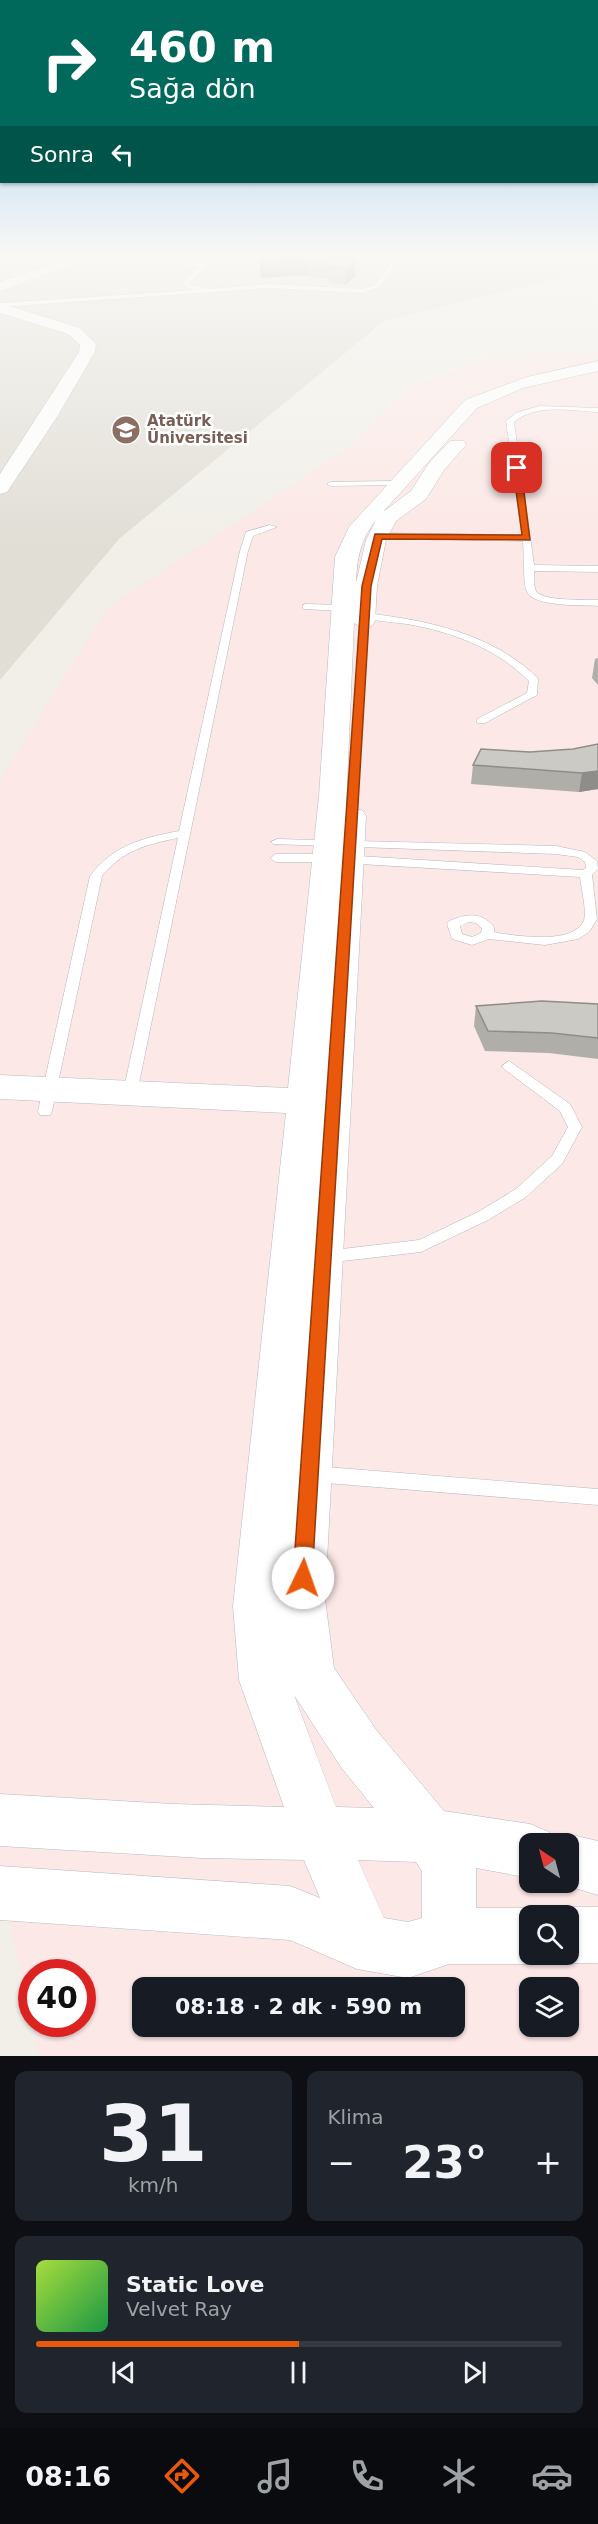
<!DOCTYPE html>
<html lang="tr">
<head>
<meta charset="utf-8">
<style>
  :root { --surface:#171b24; --page:#20242c; --text:#f1f3f6; --muted:#9ea1a6; --line:#363941; --accent:#ea580c }
  body { margin:0; font-family:"DejaVu Sans",sans-serif; background:var(--page); color:var(--text); height:100vh; display:flex; flex-direction:column; font-size:22px; white-space:nowrap }
  * { box-sizing:border-box; margin:0 }
  p { font-size:20px; color:var(--muted) }
  .icon { flex:none; width:33px; height:33px; fill:none; stroke:currentColor; stroke-width:2; stroke-linecap:round; stroke-linejoin:round }
  .map { position:relative; height:2056px; overflow:hidden }
  .panel { display:flex; flex-direction:column; gap:15px; padding:15px; background:#0d0f14; flex:1 }
  .panel>* { flex:none }
  .banner { position:absolute; left:0px; top:0px; width:598px; height:183px; box-shadow:0 2px 4px #0004; background:#00695c; color:#fff; overflow:hidden }
  .needle { width:39px; rotate:324deg }
  .fabs { position:absolute; left:519px; top:1833px; display:grid; gap:12px }
  .fabs a { display:grid; place-items:center; width:60px; height:60px; border-radius:12px; background:var(--surface); box-shadow:0 2px 4px #0004; font-size:30px }
  .speed { position:absolute; left:18px; top:1959px; display:flex; gap:12px; font-size:30px; font-weight:700; text-align:center }
  .speed>* { display:grid; place-content:center; width:78px; height:78px; border-radius:50%; background:var(--surface); box-shadow:0 2px 4px #0004; line-height:1 }
  .speed .limit { border:9px solid #d22; background:#fff; color:#111 }
  .pin { position:absolute; display:grid; place-items:center; width:51px; height:51px; color:#fff; margin:-26px; border-radius:12px; box-shadow:0 3px 9px #0006 }
  .me { position:absolute; width:66px; margin:-33px; rotate:3deg; stroke-linejoin:round; filter:drop-shadow(0 0 4px #0008) }
  .turn { display:flex; align-items:center; gap:21px; height:126px; padding:0 30px; font-size:27px }
  .turn .icon { width:78px; height:78px; stroke-width:2.5 }
  .turn b { display:block; font-size:42px; line-height:51px }
  .then { display:flex; align-items:center; height:57px; padding:0 30px; background:#0003; gap:12px; font-size:22px }
  .big { font-size:45px; font-weight:600; line-height:1.1 }
  .panel .tile { flex:1; display:flex; flex-direction:column; justify-content:center; gap:9px; min-width:0; padding:0 21px; border-radius:12px; background:var(--page) }
  .panel .dial { align-items:center; gap:0 }
  .dial b { font-size:78px; line-height:1 }
  .song { display:flex; align-items:center; gap:18px }
  .cover { width:72px; height:72px; border-radius:9px; background:linear-gradient(135deg,hsl(80 70% 55%),hsl(140 70% 35%)) }
  .played { height:6px; border-radius:3px; background:linear-gradient(90deg,var(--accent) 50%,var(--line) 50%) }
  .keys { display:flex; justify-content:space-around; direction:ltr }
  .heat { display:flex; justify-content:space-between; align-items:center; font-size:33px; direction:ltr }
  .panel .tiles { flex:1; display:grid; gap:15px; grid-template-columns:1fr 1fr }
  .tile:last-child { grid-column:span 2 }
  .trip { position:absolute; left:132px; top:1977px; width:333px; height:60px; border-radius:12px; background:var(--surface); box-shadow:0 2px 4px #0004; font-weight:600; line-height:60px; text-align:center }
  .tab-bar { display:flex; height:96px; justify-content:space-around; align-items:center; background:#090b0e; color:var(--muted) }
  .tab-bar .icon { width:42px; height:42px }
  .tab-bar .on { color:var(--accent) }
  .tab-bar b { font-size:27px; color:var(--text) }
  .map>svg:first-child { display:block }
  .education { fill:#e1ded6 }
  .medical { fill:#fce8e6; fill-rule:evenodd }
  .lines { fill:none; stroke-linecap:round; stroke-linejoin:round }
  .lane-casing { stroke:#b5b8bc; stroke-width:1 }
  .secondary-casing { stroke:#b6babf; stroke-width:1 }
  .lane { fill:#fff; fill-rule:evenodd }
  .secondary { fill:#fff; fill-rule:evenodd }
  .wall { fill:#afaea9 }
  .shaded-wall { fill:#8f8d8a }
  .building { fill:#cccac5; stroke:#8f8d8a; stroke-width:1.5 }
  .route { fill:#ea580c; stroke:#983908; stroke-width:1.5 }
  .labels { text-anchor:middle; dominant-baseline:central; stroke-width:5; stroke-linejoin:round; paint-order:stroke }
  .far-education-label { font-size:15px; font-weight:bold; fill:#785e54; stroke:#fff; text-anchor:start }
</style>
</head>
<body>
<div class="map">
<svg width="598" height="2056" viewBox="0 0 598 2056">
  <rect width="100%" height="100%" fill="#f1efe8"/>
  <path class="education" d="M0 255H598V269L384 321 119 539 0 680Z"/>
  <path class="medical" d="M598 352V2056H39L32 2024H82V1972H32L31 2021 0 1882V780L108 607 350 446 404 390 497 356ZM530 1844H568V1882H530ZM530 1916H568V1954H530ZM142 1988H454V2026H142ZM530 1988H568V2026H530Z"/>
  <g class="lines">
    <g class="lane-casing">
      <g id="lane">
        <path d="M214 255 280 262 277 264 215 260 189 282 190 285 210 289 269 284 362 289 375 285 396 255H402L379 287 362 293 269 288 0 307V303L195 290 186 287 183 282 199 267 177 264 180 262 203 264Z"/>
        <path d="M539 406 598 408V412C570 411 537 403 514 422L534 565 598 566V572L534 571C535 576 533 585 536 591 540 601 587 600 598 600V606C583 605 534 607 527 592 523 583 524 552 523 541L375 538V534L378 533 522 535 506 421 516 413Z"/>
        <path d="M396 481 400 483 399 485 331 486 327 484 331 482Z"/>
        <path d="M270 525 277 527 253 536 248 551 137 1093 135 1097H125L123 1093 178 838C147 844 122 851 102 876L52 1111 50 1115H40L38 1111 90 876C113 845 143 838 179 831L240 551 246 532Z"/>
        <path d="M306 604 343 605 348 608 343 611 303 609V605Z"/>
        <path d="M364 613C427 620 491 633 538 678L537 695 485 723H477V719L527 693 529 681C496 648 452 632 407 624 392 622 376 621 361 618L359 616Z"/>
        <path d="M277 839 556 846 585 852 597 861 598 869 592 875 597 919 589 932 578 939 545 945 489 939 472 945 452 939 447 924 449 921C466 914 481 911 494 927V932L498 933C518 936 575 945 584 920 587 912 581 887 580 877L326 862H276L270 858 276 854H326L583 870 586 868 585 862 578 857 556 854 273 844 271 842ZM469 922 476 923 482 928 481 933 472 937 462 934 460 926Z"/>
        <path d="M509 1061 570 1104 582 1127 562 1164 526 1197 488 1220 421 1252 325 1263 319 1261 317 1257 319 1253 325 1251 419 1240 478 1212 516 1189 552 1156 568 1127 560 1111 504 1069 502 1066Z"/>
        <path d="M314 1466 598 1489V1505L314 1482 308 1480 305 1474 308 1468Z"/>
      </g>
    </g>
    <g class="secondary-casing">
      <g id="secondary">
        <path d="M78 255H98L0 291V282Z"/>
        <path d="M0 303 80 328 96 344 95 352 57 417 7 492 0 494V474L79 352 80 345 68 334 0 313Z"/>
        <path d="M598 361V371L523 388 477 408 383 512 411 491 429 463 450 441H464L466 445 444 470 426 499 396 521 386 540 377 586 375 621 372 626 364 628 354 623 346 809 362 810 366 816 325 1599 334 1668 377 1731 444 1811 530 1824 549 1832 552 1841 568 1834 598 1841V1895L555 1882H568V1844H530V1878L476 1868V1908H530L547 1916H530V1954H568V1916L548 1915 568 1907H598V1963H568L550 1955 530 1964H449L408 1978 357 1969 290 1940 0 1920V1866L290 1886 320 1898 304 1860 202 1858 0 1846V1794L173 1804 284 1807 239 1680 233 1606 286 1113 0 1099V1075L288 1088 319 796 335 557 349 527 465 400 527 377ZM376 520 366 540 356 583C357 559 360 540 376 520ZM294 1695 341 1767 374 1808 336 1807ZM358 1860 416 1862 422 1871V1918L408 1922 384 1918Z"/>
      </g>
    </g>
    <use href="#lane" class="lane"/>
    <use href="#secondary" class="secondary"/>
  </g>
  <g class="wall">
    <path d="M267 255H374L352 256 355 276 346 285 333 284 327 282V279L307 275 261 278Z"/>
    <path d="M598 658V685L592 678 595 659Z"/>
    <path d="M598 744V789L579 792 471 784 473 765 530 752 573 749Z"/>
    <path d="M598 1004V1059L549 1053 485 1051 474 1026 476 1006Z"/>
  </g>
  <g class="shaded-wall">
    <path d="M346 255H352V264L355 260V276L346 285V269L342 259Z"/>
    <path d="M307 259V275L261 278 260 262Z"/>
    <path d="M598 771V789L579 792 582 773Z"/>
  </g>
  <g class="building">
    <path d="M267 255H346L342 259 355 260 346 269 333 267 327 266V262L307 259 260 262Z"/>
    <path d="M598 744V771L582 773 473 765 481 749 530 752 573 749Z"/>
    <path d="M542 1001 598 1004V1038L552 1033 488 1031 476 1006Z"/>
  </g>
  <linearGradient id="sky" x2="0" y2="1"><stop stop-color="#8fc3f1"/><stop offset="0.47" stop-color="#f9f8f5"/><stop offset="1" stop-color="#f9f8f5" stop-opacity="0"/></linearGradient>
  <rect width="598" height="543" fill="url(#sky)"/>
  <path class="route" d="M517 466 521 468 530 540 382 539 371 586 312 1578 310 1584 303 1587 296 1584 293 1578 362 586 375 534 522 535 513 468Z"/>
  <defs>
    <g id="university-disc" transform="scale(1.5)"><circle r="9.5" fill="#8d6e63" stroke="#fff"/><path d="M0-5L7-2L0 1L-7-2ZM-4 1L0 2.5L4 1V4Q0 6-4 4Z" fill="#fff"/></g>
  </defs>
  <g fill-rule="evenodd">
    <use href="#university-disc" x="126" y="430"/>
  </g>
  <g class="labels">
    <g class="far-education-label">
      <text x="147" y="421">Atatürk<tspan x="147" dy="17">Üniversitesi</tspan></text>
    </g>
  </g>
</svg>
<div class="fabs">
<a><svg class="needle" viewBox="-14 -14 28 28"><path d="M0-13l5 13h-10z" fill="#e53935"/><path d="M0 13l5-13h-10z" fill="#9ea1a6"/></svg></a>
<a><svg class="icon" aria-label="search" viewBox="0 0 24 24"><circle cx="10" cy="10" r="6"/><path d="M15 15l6 6"/></svg></a>
<a><svg class="icon" aria-label="layers" viewBox="0 0 24 24"><path d="M12 4l9 5-9 5-9-5zM3 14l9 5 9-5"/></svg></a>
</div>
<div class="speed"><div class="limit">40</div></div>
<div class="pin" style="left:517px;top:468px;background:#d93025"><svg class="icon" aria-label="arrive" viewBox="0 0 24 24"><path d="M6 21V4h12l-3 4 3 4H6"/></svg></div>
<svg class="me" style="left:303px;top:1578px" viewBox="-20 -20 40 40"><circle r="19" fill="#fff"/><path d="M0-13L10 11 0 6-10 11z" fill="#ea580c"/></svg>
<div class="trip">08:18 · 2 dk · 590 m</div>
<div class="banner">
<div class="turn"><svg class="icon" aria-label="right" viewBox="0 0 24 24"><path d="M7 20v-9h11M14 6l5 5-5 5"/></svg><div><b>460 m</b>Sağa dön</div></div>
<div class="then">Sonra<svg class="icon" aria-label="left" viewBox="0 0 24 24"><path d="M17 20v-9H6M10 6l-5 5 5 5"/></svg></div>
</div>
</div>
<section class="panel">
<div class="tiles">
<div class="tile dial"><b>31</b><p>km/h</p></div>
<div class="tile"><p>Klima</p>
<div class="heat"><a>−</a><b class="big">23°</b><a>+</a></div>
</div>
<div class="tile">
<div class="song"><i class="cover"></i><div><b>Static Love</b><p>Velvet Ray</p></div></div>
<div class="played"></div>
<div class="keys"><svg class="icon" aria-label="previous" viewBox="0 0 24 24"><path d="M18 5L8 12l10 7zM5 5v14"/></svg><svg class="icon" aria-label="pause" viewBox="0 0 24 24"><path d="M8 5v14M16 5v14"/></svg><svg class="icon" aria-label="next" viewBox="0 0 24 24"><path d="M6 5l10 7-10 7zM19 5v14"/></svg></div>
</div>
</div>
</section>
<nav class="tab-bar">
<b>08:16</b>
<svg class="icon on" aria-label="directions" viewBox="0 0 24 24"><path d="M12 3l9 9-9 9-9-9zM9 14v-3h6M13 9l2 2-2 2"/></svg>
<svg class="icon" aria-label="music" viewBox="0 0 24 24"><path d="M9 18V5l10-2v13"/><circle cx="6" cy="18" r="3"/><circle cx="16" cy="16" r="3"/></svg>
<svg class="icon" aria-label="phone" viewBox="0 0 24 24"><path d="M5 4h4l2 5-3 2q2 4 5 5l2-3 5 2v4C11 20 4 13 5 4z"/></svg>
<svg class="icon" aria-label="climate" viewBox="0 0 24 24"><path d="M12 3v18M4 7l16 10M4 17L20 7"/></svg>
<svg class="icon" aria-label="car" viewBox="0 0 24 24"><path d="M5 17H2v-5l4-1 3-4h7l3 4 3 1v5h-3M9 17h6M6 11h13"/><circle cx="7" cy="17" r="2"/><circle cx="17" cy="17" r="2"/></svg>
</nav>
</body>
</html>
